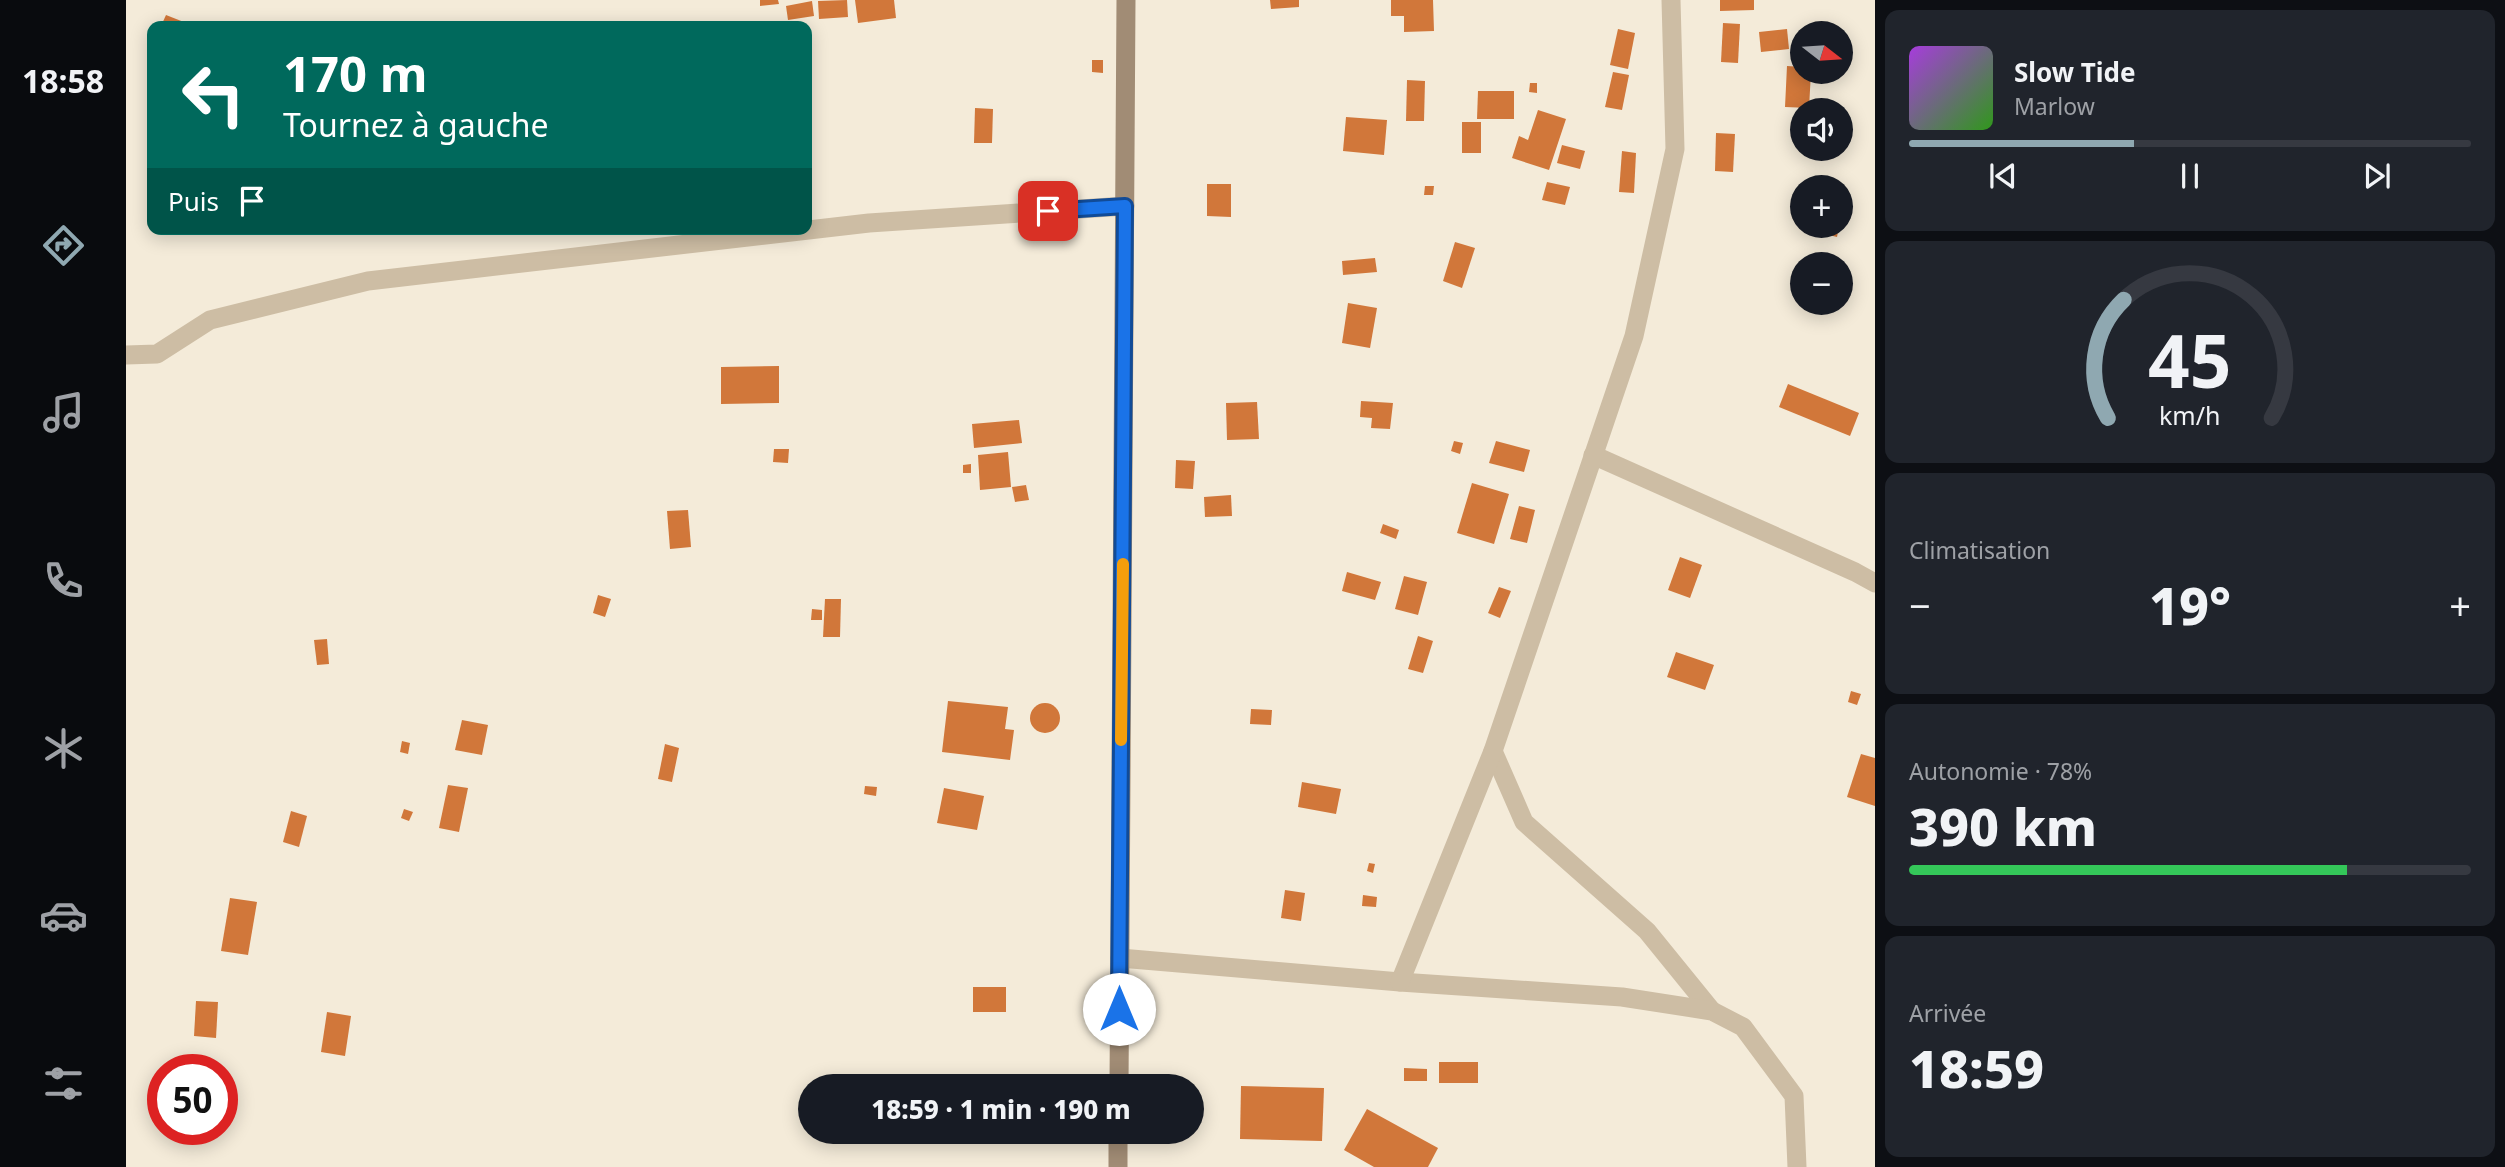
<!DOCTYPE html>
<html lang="fr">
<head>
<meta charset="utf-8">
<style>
  :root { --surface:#171b24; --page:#20242c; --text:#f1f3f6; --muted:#9ea1a6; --line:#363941; --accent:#8fa8b1 }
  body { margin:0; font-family:"Noto Sans",sans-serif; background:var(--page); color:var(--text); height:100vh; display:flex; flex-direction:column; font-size:26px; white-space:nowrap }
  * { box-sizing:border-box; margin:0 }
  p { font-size:23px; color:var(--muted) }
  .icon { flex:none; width:38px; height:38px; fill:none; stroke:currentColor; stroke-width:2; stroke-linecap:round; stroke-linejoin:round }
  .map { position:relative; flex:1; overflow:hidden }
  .panel { display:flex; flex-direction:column; gap:10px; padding:10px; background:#0d0f14; width:630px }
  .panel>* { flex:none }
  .banner { position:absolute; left:21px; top:21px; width:665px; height:214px; border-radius:14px; box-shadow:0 4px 18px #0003; background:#00695c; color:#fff; overflow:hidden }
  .needle { width:46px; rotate:107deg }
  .controls { position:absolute; left:1664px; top:21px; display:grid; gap:14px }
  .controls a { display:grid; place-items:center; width:63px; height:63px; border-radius:50%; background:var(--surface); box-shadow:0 4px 18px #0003; font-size:35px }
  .speed { position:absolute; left:21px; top:1054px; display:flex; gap:14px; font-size:35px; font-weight:700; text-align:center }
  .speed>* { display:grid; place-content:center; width:91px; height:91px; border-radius:50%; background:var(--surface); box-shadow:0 4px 18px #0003; line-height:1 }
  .speed .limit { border:10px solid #d22; background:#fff; color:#111 }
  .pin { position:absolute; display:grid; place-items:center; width:60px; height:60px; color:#fff; margin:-30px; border-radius:14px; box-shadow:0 4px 10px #0006 }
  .me { position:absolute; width:77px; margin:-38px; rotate:0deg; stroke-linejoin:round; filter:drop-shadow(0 0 5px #0008) }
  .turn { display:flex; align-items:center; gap:24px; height:147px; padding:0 21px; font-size:32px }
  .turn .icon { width:91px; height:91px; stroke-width:2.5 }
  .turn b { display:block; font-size:49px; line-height:60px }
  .then { display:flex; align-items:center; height:66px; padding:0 21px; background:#0003; gap:14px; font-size:26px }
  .big { font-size:52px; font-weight:800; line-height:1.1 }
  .panel .widget { flex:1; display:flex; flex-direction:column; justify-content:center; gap:10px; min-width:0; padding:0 24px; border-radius:14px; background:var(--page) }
  .panel .dial { align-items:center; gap:0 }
  .dial svg { height:182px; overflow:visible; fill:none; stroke:var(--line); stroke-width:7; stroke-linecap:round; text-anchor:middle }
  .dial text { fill:var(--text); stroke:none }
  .song { display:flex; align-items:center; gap:21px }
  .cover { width:84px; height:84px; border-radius:10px; background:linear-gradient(135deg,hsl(280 70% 55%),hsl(110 70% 35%)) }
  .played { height:7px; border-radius:4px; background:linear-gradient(90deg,var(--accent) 40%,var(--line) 40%) }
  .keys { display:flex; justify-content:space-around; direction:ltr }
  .heat { display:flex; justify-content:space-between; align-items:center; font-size:38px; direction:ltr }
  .charge { height:10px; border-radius:5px; background:linear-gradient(90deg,#34c759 78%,var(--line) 0) }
  .trip { position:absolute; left:672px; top:1074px; width:406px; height:70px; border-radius:35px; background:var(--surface); box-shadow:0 4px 18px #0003; font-weight:800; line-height:70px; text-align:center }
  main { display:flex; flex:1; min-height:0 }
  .dock { display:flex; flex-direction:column; width:126px; justify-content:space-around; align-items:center; background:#090b0e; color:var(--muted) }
  .dock .icon { width:49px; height:49px }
  .dock .active { color:var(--accent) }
  .dock b { font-size:32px; color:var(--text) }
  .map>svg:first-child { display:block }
  .building { fill:#d1773a }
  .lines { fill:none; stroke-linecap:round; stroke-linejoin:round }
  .minor { stroke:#cdbda4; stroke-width:19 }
  .secondary { stroke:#a18c75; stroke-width:19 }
  .route-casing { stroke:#114b97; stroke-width:18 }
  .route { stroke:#1a73e8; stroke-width:12 }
  .slow { stroke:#f59e0b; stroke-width:12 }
</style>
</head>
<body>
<main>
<nav class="dock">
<b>18:58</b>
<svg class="icon active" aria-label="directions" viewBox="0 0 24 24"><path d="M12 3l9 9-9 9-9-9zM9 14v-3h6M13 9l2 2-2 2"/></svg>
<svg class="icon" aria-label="music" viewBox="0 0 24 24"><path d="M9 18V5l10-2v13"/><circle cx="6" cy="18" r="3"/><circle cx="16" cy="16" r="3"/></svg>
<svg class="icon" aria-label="phone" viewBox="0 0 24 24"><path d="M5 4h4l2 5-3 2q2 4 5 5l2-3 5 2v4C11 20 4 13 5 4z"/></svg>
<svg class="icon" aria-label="climate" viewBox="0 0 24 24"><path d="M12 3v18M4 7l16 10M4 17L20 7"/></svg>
<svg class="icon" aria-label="car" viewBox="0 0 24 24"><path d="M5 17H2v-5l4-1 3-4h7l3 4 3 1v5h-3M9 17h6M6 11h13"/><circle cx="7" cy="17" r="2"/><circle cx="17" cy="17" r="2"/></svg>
<svg class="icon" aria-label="filters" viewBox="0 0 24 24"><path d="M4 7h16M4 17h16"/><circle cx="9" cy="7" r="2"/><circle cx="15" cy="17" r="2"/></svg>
</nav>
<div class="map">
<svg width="1749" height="1167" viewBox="0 0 1749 1167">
  <rect width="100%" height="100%" fill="#f4ebd9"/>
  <g class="building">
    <path d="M634 0H652L653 4 634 6Z"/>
    <path d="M721 0 722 17 693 19 692 1Z"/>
    <path d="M729 0H768L770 18 732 23Z"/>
    <path d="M1144 0H1173V7L1145 9Z"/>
    <path d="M1265 0H1307L1308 31 1278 32V16H1265Z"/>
    <path d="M1594 0H1628V10L1594 11Z"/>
    <path d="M686 1 688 16 662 20 660 6Z"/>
    <path d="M40 15 68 26H35Z"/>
    <path d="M1597 23 1614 24 1612 63 1595 62Z"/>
    <path d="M1492 29 1509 33 1502 69 1484 65Z"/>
    <path d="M1661 29 1663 49 1635 52 1633 32Z"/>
    <path d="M966 60H977V73L966 72Z"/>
    <path d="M1661 66 1676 67V72H1685L1683 108 1659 107Z"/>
    <path d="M1487 72 1503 75 1496 110 1479 107Z"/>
    <path d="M1281 80 1299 81 1298 121H1280Z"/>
    <path d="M1404 83H1411V93L1403 92Z"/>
    <path d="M1352 91H1388V119H1351Z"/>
    <path d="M849 108 867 109 866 143H848Z"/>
    <path d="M1412 110 1440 119 1423 170 1386 158 1393 136 1402 140Z"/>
    <path d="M1220 117 1261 120 1258 155 1217 151Z"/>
    <rect x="1336" y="122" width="19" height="31"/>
    <path d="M1590 133 1609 134 1607 172 1589 171Z"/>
    <path d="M1436 145 1459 151 1454 169 1431 163Z"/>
    <path d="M1496 151 1510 153 1508 193 1493 192Z"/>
    <path d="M1421 182 1444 187 1439 205 1416 200Z"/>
    <path d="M1081 184H1105V217L1081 216Z"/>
    <path d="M1299 186H1308L1307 195H1298Z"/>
    <path d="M1697 226H1713L1711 237 1695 233Z"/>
    <path d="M1329 242 1349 248 1336 288 1317 281Z"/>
    <path d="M1249 258 1251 272 1217 275 1216 261Z"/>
    <path d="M1222 303 1251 308 1244 348 1216 343Z"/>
    <path d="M653 366V403L595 404V367Z"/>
    <path d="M1662 384 1733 413 1724 436 1653 407Z"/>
    <path d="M1235 401 1267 403 1264 429 1245 428 1246 418 1234 417Z"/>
    <path d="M1131 402 1133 439 1101 440 1100 403Z"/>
    <path d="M893 420 896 443 848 448 846 424Z"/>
    <path d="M1328 441 1337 443 1334 454 1325 451Z"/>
    <path d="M1370 441 1404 450 1398 472 1363 463Z"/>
    <path d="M648 449H663L662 463 647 462Z"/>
    <path d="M882 452 885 487 854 490 852 455Z"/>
    <path d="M1050 460 1069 461 1067 489 1049 488Z"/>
    <path d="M845 464V473H837V465Z"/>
    <path d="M1346 483 1383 494 1368 544 1331 533Z"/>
    <path d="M900 485 903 500 889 502 886 487Z"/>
    <path d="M1105 495 1106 516 1079 517 1078 497Z"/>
    <path d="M1393 506 1409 510 1401 543 1384 539Z"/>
    <path d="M562 510 565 547 544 549 541 511Z"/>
    <path d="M1257 524 1273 530 1270 539 1254 533Z"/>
    <path d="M1554 557 1576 565 1564 598 1542 590Z"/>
    <path d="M1221 572 1255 582 1249 600 1216 591Z"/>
    <path d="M1278 576 1301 582 1292 615 1269 609Z"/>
    <path d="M1373 587 1385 591 1374 618 1362 613Z"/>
    <path d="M472 595 485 599 479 617 467 613Z"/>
    <path d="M699 599H715L714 637H697Z"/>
    <path d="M686 609 696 610V620H685Z"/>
    <path d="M1292 636 1307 641 1297 673 1282 669Z"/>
    <path d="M201 639 203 664 191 665 188 640Z"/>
    <path d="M1550 652 1588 665 1579 690 1541 677Z"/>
    <path d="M1725 691 1735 694 1731 705 1722 702Z"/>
    <path d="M822 701 882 707 879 729 888 730 884 760 816 752Z"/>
    <circle cx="919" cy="718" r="15"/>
    <path d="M1125 709 1146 710 1145 725 1124 724Z"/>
    <path d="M336 720 362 725 356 755 329 750Z"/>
    <path d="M276 741 284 743 282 754 274 752Z"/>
    <path d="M539 744 553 748 546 782 532 779Z"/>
    <path d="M1735 754 1749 758V806L1721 797Z"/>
    <path d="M1176 782 1215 789 1210 814 1172 807Z"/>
    <path d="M322 785 342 788 333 832 313 828Z"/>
    <path d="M739 786 751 787 750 796 738 794Z"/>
    <path d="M818 788 858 796 851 830 811 823Z"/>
    <path d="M278 809 287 812 283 821 275 818Z"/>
    <path d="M165 811 181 816 173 847 157 842Z"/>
    <path d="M1243 863 1249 864 1247 873 1241 871Z"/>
    <path d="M1159 890 1179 893 1175 921 1155 918Z"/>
    <path d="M1237 895 1251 897 1250 907 1236 906Z"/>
    <path d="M104 898 131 902 122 955 95 951Z"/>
    <rect x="847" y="987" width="33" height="25"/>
    <path d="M70 1001 92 1002 90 1038 68 1036Z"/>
    <path d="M201 1012 225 1016 219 1056 195 1052Z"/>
    <rect x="1313" y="1062" width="39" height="21"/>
    <path d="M1278 1068 1301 1069V1081H1278Z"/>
    <path d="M1115 1086 1198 1088 1196 1141 1114 1139Z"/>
    <path d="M1241 1109 1312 1148 1302 1167H1248L1218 1150Z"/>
  </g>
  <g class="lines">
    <g class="minor">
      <path d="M0 355 31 354 84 320 242 281 743 223 999 206"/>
      <path d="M1467 455 1729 572 1749 583"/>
      <path d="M1367 751 1398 822 1521 931 1586 1011"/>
      <path d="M994 958 1274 982 1496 997 1586 1011 1617 1027 1668 1096 1671 1167"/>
      <path d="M1274 982 1367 751 1508 336 1549 149 1545 0"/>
    </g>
    <g class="secondary">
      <path d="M993 1087 1000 0"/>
      <path d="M992 1167V1132"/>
    </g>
  </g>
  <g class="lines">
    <g class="route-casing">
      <path id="route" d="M922 211 999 206 993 1009"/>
    </g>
    <use href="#route" class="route"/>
    <path class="slow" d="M995 740 997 564"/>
  </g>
</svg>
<div class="controls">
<a><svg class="needle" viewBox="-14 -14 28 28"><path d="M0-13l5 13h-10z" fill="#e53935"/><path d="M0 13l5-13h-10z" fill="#9ea1a6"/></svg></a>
<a><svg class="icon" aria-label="sound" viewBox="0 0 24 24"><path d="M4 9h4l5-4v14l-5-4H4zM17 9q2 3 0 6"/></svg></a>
<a>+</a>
<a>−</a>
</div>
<div class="speed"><div class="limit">50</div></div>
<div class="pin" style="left:922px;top:211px;background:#d93025"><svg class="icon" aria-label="arrive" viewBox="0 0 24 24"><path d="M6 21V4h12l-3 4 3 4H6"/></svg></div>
<svg class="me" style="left:993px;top:1009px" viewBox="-20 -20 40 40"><circle r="19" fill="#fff"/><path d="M0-13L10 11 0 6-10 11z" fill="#1a73e8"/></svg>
<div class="trip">18:59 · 1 min · 190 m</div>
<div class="banner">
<div class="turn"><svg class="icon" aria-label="left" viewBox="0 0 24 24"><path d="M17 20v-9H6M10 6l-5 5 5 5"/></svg><div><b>170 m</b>Tournez à gauche</div></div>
<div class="then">Puis<svg class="icon" aria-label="arrive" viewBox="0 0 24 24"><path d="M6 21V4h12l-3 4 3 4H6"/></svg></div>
</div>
</div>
<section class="panel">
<div class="widget">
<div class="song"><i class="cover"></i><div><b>Slow Tide</b><p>Marlow</p></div></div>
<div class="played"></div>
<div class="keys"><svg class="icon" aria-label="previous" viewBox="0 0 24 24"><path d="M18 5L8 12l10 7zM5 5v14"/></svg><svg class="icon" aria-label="pause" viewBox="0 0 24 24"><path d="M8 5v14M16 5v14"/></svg><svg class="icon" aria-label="next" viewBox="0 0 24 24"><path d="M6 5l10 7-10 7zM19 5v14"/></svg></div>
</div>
<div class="widget dial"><svg viewBox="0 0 100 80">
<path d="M14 69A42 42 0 1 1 86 69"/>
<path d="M14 69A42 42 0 0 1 21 17" stroke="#8fa8b1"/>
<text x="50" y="56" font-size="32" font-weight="700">45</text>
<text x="50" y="72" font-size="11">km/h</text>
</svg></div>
<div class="widget"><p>Climatisation</p>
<div class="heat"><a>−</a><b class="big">19°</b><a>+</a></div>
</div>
<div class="widget"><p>Autonomie · 78%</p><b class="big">390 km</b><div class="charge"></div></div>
<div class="widget"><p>Arrivée</p><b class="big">18:59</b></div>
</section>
</main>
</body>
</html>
